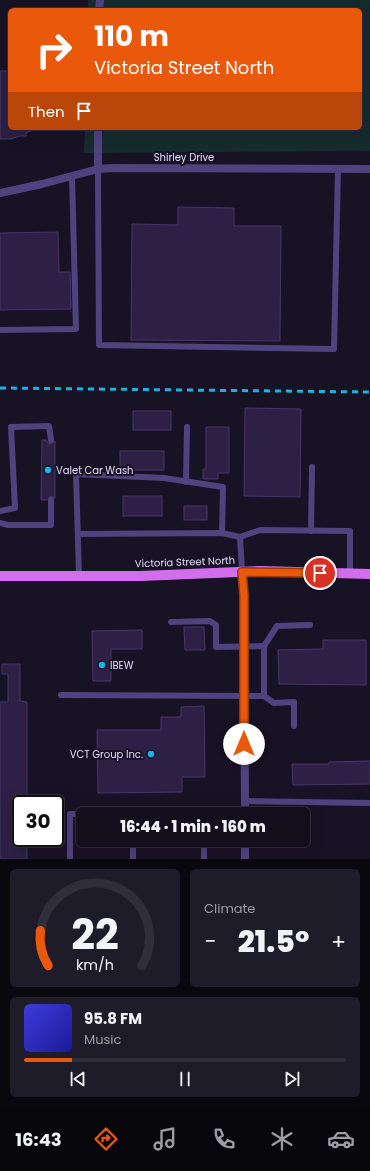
<!DOCTYPE html>
<html lang="en">
<head>
<meta charset="utf-8">
<style>
  :root { --surface:#120e1c; --page:#1f1c29; --text:#f1f3f6; --muted:#9c9ca3; --line:#312e3b; --accent:#ea580c }
  body { margin:0; font-family:Poppins,sans-serif; background:var(--page); color:var(--text); height:100vh; display:flex; flex-direction:column; font-size:15px; white-space:nowrap }
  * { box-sizing:border-box; margin:0 }
  p { font-size:13px; color:var(--muted) }
  .icon { flex:none; width:22px; height:22px; fill:none; stroke:currentColor; stroke-width:2; stroke-linecap:round; stroke-linejoin:round }
  .map { position:relative; height:859px; overflow:hidden }
  .side { display:flex; flex-direction:column; gap:10px; padding:10px; background:#0a080f; flex:1 }
  .side>* { flex:none }
  .top-card { position:absolute; left:8px; top:8px; width:354px; height:122px; border-radius:6px; box-shadow:0 4px 16px #0002,0 0 0 1px var(--line); background:#ea580c; color:#fff; overflow:hidden }
  .speed { position:absolute; left:12px; top:795px; display:flex; gap:8px; font-size:20px; font-weight:700; text-align:center }
  .speed>* { display:grid; place-content:center; width:52px; height:52px; border-radius:50%; background:var(--surface); box-shadow:0 4px 16px #0002,0 0 0 1px var(--line); line-height:1 }
  .speed .limit { border:2px solid #111; border-radius:6px; background:#fff; color:#111 }
  .pin { position:absolute; display:grid; place-items:center; width:34px; height:34px; color:#fff; margin:-17px; border:2px solid #fff; border-radius:50%; box-shadow:0 1px 4px #0007 }
  .me { position:absolute; width:44px; margin:-22px; rotate:0deg; stroke-linejoin:round; filter:drop-shadow(0 0 3px #0008) }
  .turn { display:flex; align-items:center; gap:14px; height:84px; padding:0 20px; font-size:18px }
  .turn .icon { width:52px; height:52px; stroke-width:2.5 }
  .turn b { display:block; font-size:28px; line-height:34px }
  .then { display:flex; align-items:center; height:38px; padding:0 20px; background:#0003; gap:8px; font-size:15px }
  .big { font-size:30px; font-weight:800; line-height:1.1 }
  .side .widget { flex:1; display:flex; flex-direction:column; justify-content:center; gap:6px; min-width:0; padding:0 14px; border-radius:6px; background:var(--page) }
  .side .dial { align-items:center; gap:0 }
  .dial svg { height:104px; overflow:visible; fill:none; stroke:var(--line); stroke-width:7; stroke-linecap:round; text-anchor:middle }
  .dial text { fill:var(--text); stroke:none }
  .song { display:flex; align-items:center; gap:12px }
  .cover { width:48px; height:48px; border-radius:6px; background:linear-gradient(135deg,hsl(240 70% 55%),hsl(240 70% 35%)) }
  .played { height:4px; border-radius:2px; background:linear-gradient(90deg,var(--accent) 15%,var(--line) 15%) }
  .keys { display:flex; justify-content:space-around; direction:ltr }
  .heat { display:flex; justify-content:space-between; align-items:center; font-size:22px; direction:ltr }
  .side .tiles { flex:1; display:grid; gap:10px; grid-template-columns:1fr 1fr }
  .widget:last-child { grid-column:span 2 }
  .trip { position:absolute; left:76px; top:807px; width:234px; height:40px; border-radius:6px; background:var(--surface); box-shadow:0 4px 16px #0002,0 0 0 1px var(--line); font-weight:800; line-height:40px; text-align:center }
  .tab-bar { display:flex; height:64px; justify-content:space-around; align-items:center; background:#07060b; color:var(--muted) }
  .tab-bar .icon { width:28px; height:28px }
  .tab-bar .on { color:var(--accent) }
  .tab-bar b { font-size:18px; color:var(--text) }
  .map>svg:first-child { display:block }
  .green { fill:#162b2e }
  .building { fill:#2d2044; stroke:#49356d }
  .lines { fill:none; stroke-linecap:round; stroke-linejoin:round }
  .service { stroke:#4e437f; stroke-width:6 }
  .minor { stroke:#4e437f; stroke-width:8 }
  .tertiary { stroke:#4e437f; stroke-width:8 }
  .primary { stroke:#d26eee; stroke-width:10 }
  .rail { stroke:#1db1e5; stroke-width:3; stroke-dasharray:6 5; stroke-linecap:butt }
  .route-casing { stroke:#983908; stroke-width:10 }
  .route { stroke:#ea580c; stroke-width:7 }
  .poi-dot { fill:#1db1e5; stroke:#181225; stroke-width:1.5 }
  .labels { text-anchor:middle; dominant-baseline:central; stroke-width:4; stroke-linejoin:round; paint-order:stroke }
  .street-label { font-size:10px; fill:#e3dbfb; stroke:#181225 }
  .poi-label { font-size:10px; fill:#e3dbfb; stroke:#181225; text-anchor:start }
</style>
</head>
<body>
<div class="map">
<svg width="370" height="859" viewBox="0 0 370 859">
  <rect width="100%" height="100%" fill="#181225"/>
  <path class="green" d="M88 0H370V151L84 153 85 128H360V10H88Z"/>
  <g class="building">
    <path d="M0 71H10V128H38L26 133V136H20L11 139H0Z"/>
    <path d="M178 207 234 208V226H281L280 341 131 340 132 224 178 225Z"/>
    <path d="M58 232 59 272H70L71 309 0 310V233Z"/>
    <path d="M245 408 301 409 300 497 244 496Z"/>
    <rect x="133" y="411" width="38" height="19"/>
    <path d="M206 427H229V473H218V479H203V469H206Z"/>
    <path d="M42 440H46L48 443 51 444 55 441V498L51 496 47 500H41Z"/>
    <rect x="120" y="451" width="44" height="19"/>
    <rect x="123" y="496" width="39" height="20"/>
    <rect x="184" y="506" width="23" height="14"/>
    <path d="M184 627H204L205 650H185Z"/>
    <path d="M142 630V649H111V681H93L92 631Z"/>
    <path d="M323 640H366V685L279 684 278 650 323 649Z"/>
    <path d="M2 664H20V701L27 702V804H21V838H27V859H0V702H8V674H2Z"/>
    <path d="M204 706 205 777H182V792L98 793 97 730H161V717H181V707Z"/>
    <path d="M370 761V784L293 785 292 764H329V762Z"/>
  </g>
  <g class="lines">
    <g class="service">
      <path d="M98 169 99 345 334 349 338 169"/>
      <path d="M0 330 76 329 72 176"/>
      <path d="M186 482 187 427"/>
      <path d="M0 511 15 508 11 427 49 426 51 440"/>
      <path d="M0 523 8 525H51V500"/>
      <path d="M311 531 312 467"/>
      <path d="M78 534 222 533 240 537 260 530 350 531V574"/>
      <path d="M240 537 242 571"/>
      <path d="M79 576 76 474 164 478 223 487 222 533"/>
      <path d="M264 646 277 626 310 625"/>
      <path d="M61 695 264 696V646L216 647V625L210 621 171 622"/>
      <path d="M264 696 274 703 294 702V726"/>
      <path d="M245 801 370 803"/>
      <path d="M86 814 245 811"/>
      <path d="M133 840V859"/>
      <path d="M204 840V859"/>
      <path d="M70 859V814H83"/>
    </g>
    <g class="minor">
      <path d="M99 10 100 0"/>
      <path d="M98 128V169"/>
      <path d="M242 571 244 595 245 814"/>
      <path d="M245 840V859"/>
    </g>
    <path class="tertiary" d="M0 193 42 184 98 169 113 168 370 169"/>
    <path class="primary" d="M0 576H141L260 571 370 574"/>
    <path class="rail" d="M0 388 370 392"/>
  </g>
  <g class="lines">
    <g class="route-casing">
      <path id="route" d="M244 744V595L242 572 320 573"/>
    </g>
    <use href="#route" class="route"/>
  </g>
  <g class="poi-dot">
    <circle cx="48" cy="470" r="4"/>
    <circle cx="102" cy="665" r="4"/>
    <circle cx="151" cy="754" r="4"/>
  </g>
  <g class="labels">
    <g class="street-label">
      <text x="184" y="157">Shirley Drive</text>
      <text transform="translate(185 562) rotate(-2)">Victoria Street North</text>
    </g>
    <g class="poi-label">
      <text x="56" y="470">Valet Car Wash</text>
      <text x="110" y="665">IBEW</text>
      <text x="143" y="754" text-anchor="end">VCT Group Inc.</text>
    </g>
  </g>
</svg>
<div class="speed"><div class="limit">30</div></div>
<div class="pin" style="left:320px;top:573px;background:#d93025"><svg class="icon" aria-label="arrive" viewBox="0 0 24 24"><path d="M6 21V4h12l-3 4 3 4H6"/></svg></div>
<svg class="me" style="left:244px;top:744px" viewBox="-20 -20 40 40"><circle r="19" fill="#fff"/><path d="M0-13L10 11 0 6-10 11z" fill="#ea580c"/></svg>
<div class="trip">16:44 · 1 min · 160 m</div>
<div class="top-card">
<div class="turn"><svg class="icon" aria-label="right" viewBox="0 0 24 24"><path d="M7 20v-9h11M14 6l5 5-5 5"/></svg><div><b>110 m</b>Victoria Street North</div></div>
<div class="then">Then<svg class="icon" aria-label="arrive" viewBox="0 0 24 24"><path d="M6 21V4h12l-3 4 3 4H6"/></svg></div>
</div>
</div>
<section class="side">
<div class="tiles">
<div class="widget dial"><svg viewBox="0 0 100 80">
<path d="M14 69A42 42 0 1 1 86 69"/>
<path d="M14 69A42 42 0 0 1 8 42" stroke="#ea580c"/>
<text x="50" y="56" font-size="32" font-weight="700">22</text>
<text x="50" y="72" font-size="11">km/h</text>
</svg></div>
<div class="widget"><p>Climate</p>
<div class="heat"><a>−</a><b class="big">21.5°</b><a>+</a></div>
</div>
<div class="widget">
<div class="song"><i class="cover"></i><div><b>95.8 FM</b><p>Music</p></div></div>
<div class="played"></div>
<div class="keys"><svg class="icon" aria-label="previous" viewBox="0 0 24 24"><path d="M18 5L8 12l10 7zM5 5v14"/></svg><svg class="icon" aria-label="pause" viewBox="0 0 24 24"><path d="M8 5v14M16 5v14"/></svg><svg class="icon" aria-label="next" viewBox="0 0 24 24"><path d="M6 5l10 7-10 7zM19 5v14"/></svg></div>
</div>
</div>
</section>
<nav class="tab-bar">
<b>16:43</b>
<svg class="icon on" aria-label="directions" viewBox="0 0 24 24"><path d="M12 3l9 9-9 9-9-9zM9 14v-3h6M13 9l2 2-2 2"/></svg>
<svg class="icon" aria-label="music" viewBox="0 0 24 24"><path d="M9 18V5l10-2v13"/><circle cx="6" cy="18" r="3"/><circle cx="16" cy="16" r="3"/></svg>
<svg class="icon" aria-label="phone" viewBox="0 0 24 24"><path d="M5 4h4l2 5-3 2q2 4 5 5l2-3 5 2v4C11 20 4 13 5 4z"/></svg>
<svg class="icon" aria-label="climate" viewBox="0 0 24 24"><path d="M12 3v18M4 7l16 10M4 17L20 7"/></svg>
<svg class="icon" aria-label="car" viewBox="0 0 24 24"><path d="M5 17H2v-5l4-1 3-4h7l3 4 3 1v5h-3M9 17h6M6 11h13"/><circle cx="7" cy="17" r="2"/><circle cx="17" cy="17" r="2"/></svg>
</nav>
</body>
</html>
